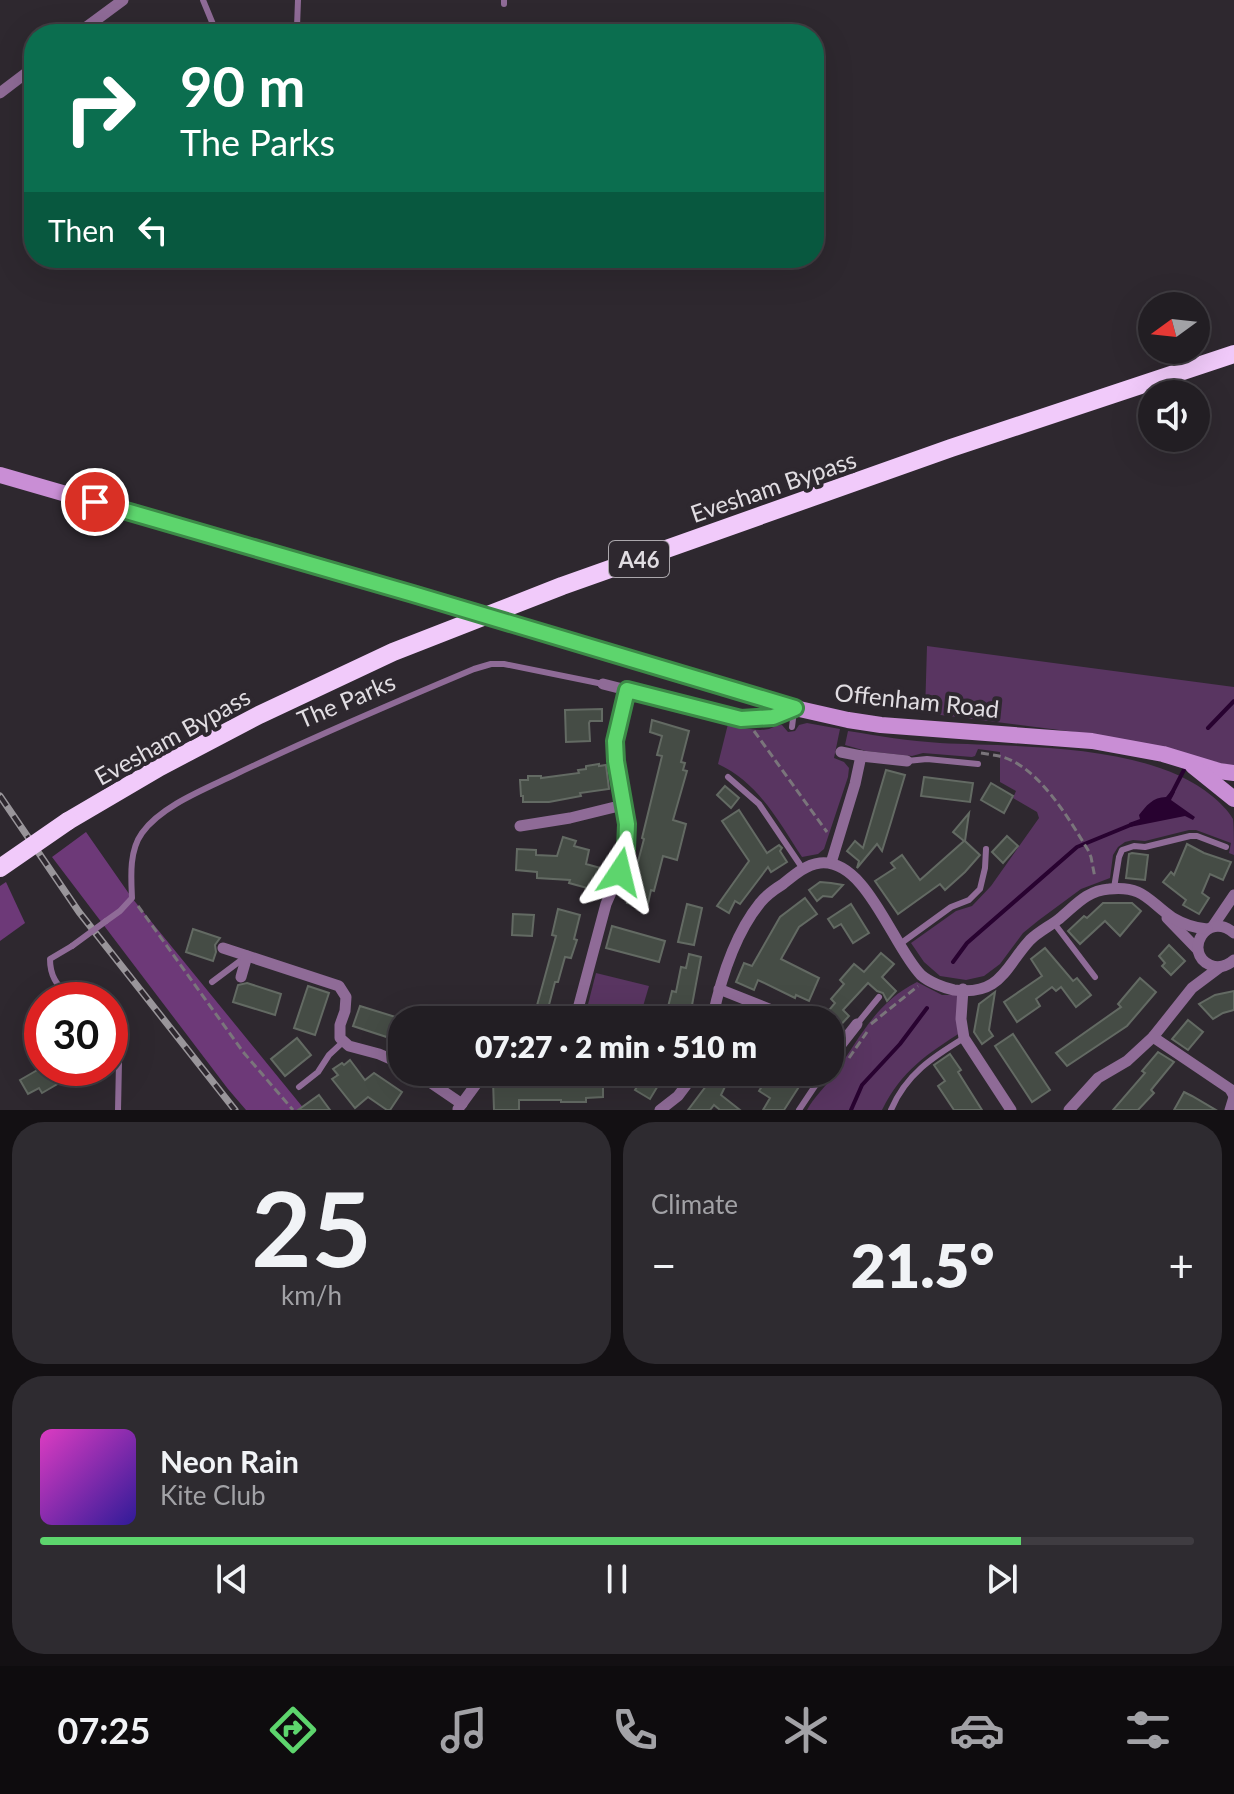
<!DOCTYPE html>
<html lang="en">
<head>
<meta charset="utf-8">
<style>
  :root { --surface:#221e23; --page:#2e2b30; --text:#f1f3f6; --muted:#a2a2a6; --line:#3f3c41; --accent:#5dd56d }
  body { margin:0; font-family:Lato,sans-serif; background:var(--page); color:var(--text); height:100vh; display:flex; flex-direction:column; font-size:30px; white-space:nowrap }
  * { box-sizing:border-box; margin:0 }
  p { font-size:26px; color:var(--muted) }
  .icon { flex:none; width:44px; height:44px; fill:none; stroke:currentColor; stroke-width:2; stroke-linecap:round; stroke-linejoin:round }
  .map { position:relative; height:1110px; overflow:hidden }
  .side { display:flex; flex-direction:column; gap:12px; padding:12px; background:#131013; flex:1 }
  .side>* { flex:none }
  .top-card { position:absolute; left:24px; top:24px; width:800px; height:244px; border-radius:32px; box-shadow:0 8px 32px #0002,0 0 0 2px var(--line); background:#0b6e4f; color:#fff; overflow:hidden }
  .needle { width:52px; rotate:255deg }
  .fabs { position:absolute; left:1138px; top:292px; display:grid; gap:16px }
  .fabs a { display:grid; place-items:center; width:72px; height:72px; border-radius:50%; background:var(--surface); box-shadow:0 8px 32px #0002,0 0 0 2px var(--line); font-size:40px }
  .speed { position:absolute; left:24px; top:982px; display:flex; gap:16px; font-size:40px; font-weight:700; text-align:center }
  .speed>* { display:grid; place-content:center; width:104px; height:104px; border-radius:50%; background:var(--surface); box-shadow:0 8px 32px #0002,0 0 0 2px var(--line); line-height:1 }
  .speed .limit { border:12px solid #d22; background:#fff; color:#111 }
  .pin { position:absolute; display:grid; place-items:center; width:68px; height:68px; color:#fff; margin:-34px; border:4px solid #fff; border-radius:50%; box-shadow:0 2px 8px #0007 }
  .me { position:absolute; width:88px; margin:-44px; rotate:10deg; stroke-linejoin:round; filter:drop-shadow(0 0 6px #0008) }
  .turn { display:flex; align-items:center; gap:28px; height:168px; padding:0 24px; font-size:36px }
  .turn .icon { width:104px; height:104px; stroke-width:2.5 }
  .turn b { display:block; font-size:56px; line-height:68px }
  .then { display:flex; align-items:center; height:76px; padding:0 24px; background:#0003; gap:16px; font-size:30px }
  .big { font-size:60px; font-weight:800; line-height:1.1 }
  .side .card { flex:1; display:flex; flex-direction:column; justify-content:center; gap:12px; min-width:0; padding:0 28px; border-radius:32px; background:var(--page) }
  .side .dial { align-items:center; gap:0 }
  .dial b { font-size:104px; line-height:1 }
  .song { display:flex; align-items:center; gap:24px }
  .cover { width:96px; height:96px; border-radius:12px; background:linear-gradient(135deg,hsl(310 70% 55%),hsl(250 70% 35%)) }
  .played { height:8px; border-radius:4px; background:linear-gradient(90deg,var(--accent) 85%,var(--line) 85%) }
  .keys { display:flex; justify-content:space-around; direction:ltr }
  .heat { display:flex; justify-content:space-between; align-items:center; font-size:44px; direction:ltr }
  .side .tiles { flex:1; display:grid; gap:12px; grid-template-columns:1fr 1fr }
  .card:last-child { grid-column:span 2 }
  .trip { position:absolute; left:388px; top:1006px; width:456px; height:80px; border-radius:32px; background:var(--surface); box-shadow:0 8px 32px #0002,0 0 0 2px var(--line); font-weight:800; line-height:80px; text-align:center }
  .tabs { display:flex; height:128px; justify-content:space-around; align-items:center; background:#0e0c0e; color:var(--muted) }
  .tabs .icon { width:56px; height:56px }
  .tabs .active { color:var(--accent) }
  .tabs b { font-size:36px; color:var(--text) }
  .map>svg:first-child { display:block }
  .green { fill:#593561 }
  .forest { fill:#6d3978 }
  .water { fill:#280230 }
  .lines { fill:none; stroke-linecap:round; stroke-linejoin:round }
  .stream { stroke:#280230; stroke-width:4 }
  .building { fill:#454c45; stroke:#636a63; stroke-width:2 }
  .path { stroke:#7a757b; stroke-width:3; stroke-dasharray:8 4; stroke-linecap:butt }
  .service { stroke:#8f6b97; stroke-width:6 }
  .minor { stroke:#8f6b97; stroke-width:11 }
  .secondary { stroke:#c98ed5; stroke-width:16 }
  .trunk { stroke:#f1cafa; stroke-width:18 }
  .rail-casing { stroke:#99959a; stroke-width:7 }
  .rail { stroke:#2e282f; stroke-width:4; stroke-dasharray:12; stroke-linecap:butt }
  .service-bridge { stroke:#8f6b97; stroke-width:6 }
  .secondary-bridge { stroke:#c98ed5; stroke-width:16 }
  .trunk-bridge { stroke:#f1cafa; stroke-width:18 }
  .route-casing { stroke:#3c8a47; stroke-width:20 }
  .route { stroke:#5dd56d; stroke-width:14 }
  .labels { text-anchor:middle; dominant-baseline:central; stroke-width:8; stroke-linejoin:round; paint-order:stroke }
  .shield { fill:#2e282f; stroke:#aba7ac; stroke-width:2 }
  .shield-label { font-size:22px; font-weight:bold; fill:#e1dde2 }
  .street-label { font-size:24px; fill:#e1dde2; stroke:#2e282f }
</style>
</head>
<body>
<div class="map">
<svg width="1234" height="1110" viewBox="0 0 1234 1110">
  <rect width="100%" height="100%" fill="#2e282f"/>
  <g class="green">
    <path d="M927 646 1234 687V766L1083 733 925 713Z"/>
    <path d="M807 723 840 729 834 758 844 762 849 768 848 777 824 849 818 854 802 857C779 822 758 782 718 764L728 724C741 727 756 732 769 729 774 727 778 725 782 725L788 732 795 731 799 725Z"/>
    <path d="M848 731C879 736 909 741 940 743 1021 747 1148 743 1212 796 1219 802 1228 810 1233 819 1234 828 1234 845 1234 855L1229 853 1231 843 1196 830H1189L1145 841 1133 840 1125 842 1118 847 1113 855 1110 878 1081 889 1039 920 1023 933 1000 964 984 976 966 980 940 976 924 962 911 943 956 911 972 906 991 886 1039 818 1037 812 1013 798 1016 791 1000 782V752L978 749 975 756 972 757 923 753 912 756 866 751 845 745Z"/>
    <path d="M596 973 649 986 639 1020H584Z"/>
    <path d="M917 982 942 995H963V1031C927 1054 902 1070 882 1110H807C814 1097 825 1087 834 1075 860 1038 875 1003 917 982Z"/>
  </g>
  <g class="forest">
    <path d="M86 832 132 898 305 1110H246L228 1089 52 857Z"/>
    <path d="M6 882 25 923 0 941V886Z"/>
  </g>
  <path class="water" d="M1171 791 1175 792 1171 800 1195 817 1193 820 1185 816 1130 827 1129 823 1140 819 1139 815C1146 806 1153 797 1166 797Z"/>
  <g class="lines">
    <g class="stream">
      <path d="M1208 728 1234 701"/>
      <path d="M1171 795 1187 764"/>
      <path d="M953 962 967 943 1077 847 1133 824"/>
      <path d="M851 1110 862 1085 900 1044 927 1008"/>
    </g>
  </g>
  <g class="building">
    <path d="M602 709V721H590L589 723 590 741 566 742 565 710Z"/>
    <path d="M652 720 689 731 681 762 685 763 683 770 687 771 673 820 686 824 677 860 663 856 654 891 651 890 647 908 627 903 644 839 642 838 662 756 657 755 662 736 650 732Z"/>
    <path d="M599 764V766L606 765 609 789 580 793 581 796 549 802H523V796H521L520 780H528V776H541V778L579 773 578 770 586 769V766Z"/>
    <path d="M886 770 905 775 891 822 882 851 877 844 857 868 859 861 847 851 855 841 863 848Z"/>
    <path d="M924 777 973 783 970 802 921 796Z"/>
    <path d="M991 783 1013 796 1004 813 981 800Z"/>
    <path d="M725 786 739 798 731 808 717 795Z"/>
    <path d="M739 810 767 853 779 845 782 848 780 851 787 862 771 872 768 867 740 904 735 901 729 913 717 906 749 861 722 821Z"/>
    <path d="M969 813 965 841 980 855 965 872 945 890 940 884 898 914 875 881 895 868 891 863 902 855 920 880 964 841 953 832Z"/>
    <path d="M1007 836 1018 846 1003 863 992 852Z"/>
    <path d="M563 837 576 841 574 846 589 850 586 864 604 869 598 891 569 883 570 880 537 878V872L516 870 517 849 536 850V855L557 856Z"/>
    <path d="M1187 844 1204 853 1231 862 1223 880 1210 874 1202 893 1209 898 1199 914 1183 905 1186 900 1163 882 1171 872 1174 875Z"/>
    <path d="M1132 853 1148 855 1145 880 1126 878 1129 854Z"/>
    <path d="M820 882 831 883 843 885 832 897 823 896 817 901 809 890Z"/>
    <path d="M805 898 817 914 799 927 781 959 819 978 809 1001 796 995 795 998 758 980 754 990 736 982 744 963 752 966 780 917Z"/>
    <path d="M1103 903H1132L1141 911 1120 936 1105 921 1080 944 1068 931 1084 916 1087 918Z"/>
    <path d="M687 904 702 908 694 945 678 942Z"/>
    <path d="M851 904 869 933 853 943 841 924 834 928 828 919Z"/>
    <path d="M558 909 580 915 574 939 577 940 571 958 565 957 558 982H555L545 1020H533L556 936 552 935Z"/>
    <path d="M513 914 534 915 532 936 512 935Z"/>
    <path d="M612 926 665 941 659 962 606 948Z"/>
    <path d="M193 929 220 938 215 945 216 952 213 961 186 952Z"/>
    <path d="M1169 945 1185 961 1171 975 1162 966 1165 963 1159 956Z"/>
    <path d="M1045 948 1073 981 1077 978 1091 995 1076 1007 1061 987 1056 991 1052 987 1036 999 1040 1006 1017 1022 1004 1002 1042 976 1031 959Z"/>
    <path d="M881 953 894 964 882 977 896 991 887 1001 883 993 877 991 868 983 843 1010 849 1016 836 1030 830 1025V1020H824V1016L835 1003 831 999 844 984 840 980 854 964 864 972Z"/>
    <path d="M689 954 701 957 690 1016 689 1020H675L676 1013 667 1011 672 991 676 992 681 967 686 968Z"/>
    <path d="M1140 978 1156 992 1127 1026 1067 1066 1056 1053 1121 1007 1118 1004Z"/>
    <path d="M247 983 281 994 275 1015 233 1002 238 985Z"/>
    <path d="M308 986 329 993 315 1035 294 1028Z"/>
    <path d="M1234 991V1010L1223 1013 1213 1019 1199 1004 1215 995Z"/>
    <path d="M995 992 989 1030 993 1036 982 1044 974 1032 979 1004Z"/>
    <path d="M360 1006 402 1019V1042L353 1026Z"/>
    <path d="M1188 1020 1203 1032 1188 1050 1172 1039Z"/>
    <path d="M1013 1034 1050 1090 1032 1102 995 1046Z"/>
    <path d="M297 1038 311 1055 285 1076 271 1059Z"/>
    <path d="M1158 1052 1174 1062 1151 1090 1154 1093 1138 1110H1113L1145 1073 1142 1071Z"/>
    <path d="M950 1054 961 1070 958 1072 982 1110H954L938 1086 945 1081 934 1065Z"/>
    <path d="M350 1060 365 1080 374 1073 402 1092 390 1110H387L368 1097 355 1108 332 1079 338 1075 333 1069 342 1063 344 1065Z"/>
    <path d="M41 1068H85L42 1093 39 1088 28 1094 20 1080Z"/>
    <path d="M713 1072H732L721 1095 740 1110H720L714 1105 710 1110H688L706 1086Z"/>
    <path d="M771 1072H787L802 1082 784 1110H763L770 1098 759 1091Z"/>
    <path d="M645 1074H665L650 1099 635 1090Z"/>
    <path d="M536 1076V1079L603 1078V1097L586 1098V1102H561V1100H519V1110H494L493 1081 503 1080V1077Z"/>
    <path d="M1184 1092 1192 1096 1216 1110H1174Z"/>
    <path d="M319 1095 330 1110H298Z"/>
  </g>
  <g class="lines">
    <g class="path">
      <path d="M754 731 827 832"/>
      <path d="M981 753C987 754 994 755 999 756 1038 765 1069 819 1088 850L1091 857 1095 878"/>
      <path d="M138 906 244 1053 293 1110"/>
      <path d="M871 1024 918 986"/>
      <path d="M849 1058 867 1032"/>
    </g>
    <g class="service">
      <path d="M203 0 217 34"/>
      <path d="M504 0V4"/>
      <path d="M297 27 298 0"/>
      <path d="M792 727 794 711"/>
      <path d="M907 761 927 759 978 764"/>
      <path d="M728 777 759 804 803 869"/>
      <path d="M1114 888 1119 857 1122 850 1134 846 1145 847 1190 836H1197L1226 847"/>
      <path d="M106 921 120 911 132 898C131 877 129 851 142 833 161 806 205 789 234 775 313 737 393 703 474 669L491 664H504L603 684"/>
      <path d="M1054 923 1095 977"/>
      <path d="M900 944 951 907 969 900 980 889 985 868 986 849"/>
      <path d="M212 982 244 958"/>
      <path d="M71 1000C59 986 50 979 50 959L72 946"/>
      <path d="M857 1024 879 997"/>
      <path d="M110 1046 119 1062 118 1110"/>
      <path d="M299 1087 318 1072 329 1055 344 1041"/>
      <path d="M799 1110 821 1077"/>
      <path d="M891 1110C906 1074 933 1057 964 1038"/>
    </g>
    <g class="minor">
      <path d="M77 34 123 0"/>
      <path d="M0 93 34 67"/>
      <path d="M603 684 741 719 773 717 795 708"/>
      <path d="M861 756 907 761"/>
      <path d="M520 826 570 818 623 805"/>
      <path d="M831 863 855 784 861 756 841 752"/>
      <path d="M1167 918 1198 950"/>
      <path d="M1213 926 1234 895"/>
      <path d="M1234 933C1206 910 1183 953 1210 965 1219 969 1227 966 1234 960"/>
      <path d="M223 948 339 986 346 997 345 1011 340 1025V1038L349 1046 379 1054 402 1064"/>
      <path d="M241 977 247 956"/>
      <path d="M719 989 797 1020"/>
      <path d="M963 989 961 1019 964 1038 1011 1110"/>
      <path d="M575 1020 606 904 620 872 626 849 627 824 616 761 615 741 627 690"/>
      <path d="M712 1020C720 982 735 934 760 903 766 895 775 889 783 884 794 875 805 865 820 863 866 858 893 947 921 975 929 982 944 988 954 990 1001 996 1005 967 1030 940 1038 932 1050 926 1059 919 1076 905 1086 891 1109 889 1144 885 1149 902 1173 918 1183 924 1195 928 1207 929"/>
      <path d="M1153 1037 1230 1089 1234 1096"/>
      <path d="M830 1062 839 1047 857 1024"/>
      <path d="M415 1072 462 1104"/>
      <path d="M821 1077 824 1072"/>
      <path d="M458 1109 485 1072"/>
      <path d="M660 1110 678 1096 696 1072"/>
      <path d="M1069 1110 1098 1078 1127 1061 1153 1037 1192 988 1220 967"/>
      <path d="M1230 1110 1234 1097"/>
    </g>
    <g class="secondary">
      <path d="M0 475 413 594"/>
      <path d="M564 639 795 708 848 720 881 725 1092 741 1163 754 1219 771 1234 773"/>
      <path d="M1193 766 1234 799"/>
    </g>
    <path class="trunk" d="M68 821 160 767 259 715 393 652 562 586 951 448 1234 354"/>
    <g class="rail-casing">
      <path id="rail" d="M0 796 79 912 235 1110"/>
    </g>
    <use href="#rail" class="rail"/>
    <path class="service-bridge" d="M72 946 106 921"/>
    <path class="secondary-bridge" d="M413 594 564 639"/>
    <path class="trunk-bridge" d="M0 868 68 821"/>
  </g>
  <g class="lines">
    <g class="route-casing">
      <path id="route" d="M95 502 413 594 795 708 773 717 741 719 627 690 615 741 616 761 627 824 626 849 620 872"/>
    </g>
    <use href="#route" class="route"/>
  </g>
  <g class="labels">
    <rect class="shield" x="609" y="541" width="60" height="36" rx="6"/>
    <g class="shield-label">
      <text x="639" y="559">A46</text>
    </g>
    <g class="street-label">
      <text transform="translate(773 486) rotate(-19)">Evesham Bypass</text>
      <text transform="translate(346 700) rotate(-23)">The Parks</text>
      <text transform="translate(917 700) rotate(6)">Offenham Road</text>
      <text transform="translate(172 736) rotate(-29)">Evesham Bypass</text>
    </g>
  </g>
</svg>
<div class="fabs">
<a><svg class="needle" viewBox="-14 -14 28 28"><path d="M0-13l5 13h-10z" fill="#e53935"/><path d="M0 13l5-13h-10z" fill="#a2a2a6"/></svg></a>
<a><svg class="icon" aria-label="sound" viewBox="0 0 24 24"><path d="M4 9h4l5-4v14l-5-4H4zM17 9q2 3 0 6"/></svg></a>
</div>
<div class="speed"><div class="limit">30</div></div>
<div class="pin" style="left:95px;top:502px;background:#d93025"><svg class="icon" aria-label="arrive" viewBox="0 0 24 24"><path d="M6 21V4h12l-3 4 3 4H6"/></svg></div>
<svg class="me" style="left:620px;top:872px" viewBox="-20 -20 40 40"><path d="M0-17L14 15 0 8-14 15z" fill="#5dd56d" stroke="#fff" stroke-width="4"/></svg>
<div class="trip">07:27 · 2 min · 510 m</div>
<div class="top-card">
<div class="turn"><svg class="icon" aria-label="right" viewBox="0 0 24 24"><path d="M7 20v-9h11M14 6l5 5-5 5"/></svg><div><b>90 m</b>The Parks</div></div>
<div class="then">Then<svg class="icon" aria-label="left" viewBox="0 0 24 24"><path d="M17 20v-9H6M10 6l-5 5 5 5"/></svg></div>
</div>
</div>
<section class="side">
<div class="tiles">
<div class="card dial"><b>25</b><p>km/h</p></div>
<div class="card"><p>Climate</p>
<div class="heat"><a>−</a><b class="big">21.5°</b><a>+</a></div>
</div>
<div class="card">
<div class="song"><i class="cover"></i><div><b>Neon Rain</b><p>Kite Club</p></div></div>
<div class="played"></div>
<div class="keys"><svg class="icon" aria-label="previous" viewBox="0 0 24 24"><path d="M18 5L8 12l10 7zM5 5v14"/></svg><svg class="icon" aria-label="pause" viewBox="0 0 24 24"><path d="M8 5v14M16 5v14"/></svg><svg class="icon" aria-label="next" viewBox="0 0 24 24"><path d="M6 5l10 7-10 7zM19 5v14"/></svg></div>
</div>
</div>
</section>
<nav class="tabs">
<b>07:25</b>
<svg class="icon active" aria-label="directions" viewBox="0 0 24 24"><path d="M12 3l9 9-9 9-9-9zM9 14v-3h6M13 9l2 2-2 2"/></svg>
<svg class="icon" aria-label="music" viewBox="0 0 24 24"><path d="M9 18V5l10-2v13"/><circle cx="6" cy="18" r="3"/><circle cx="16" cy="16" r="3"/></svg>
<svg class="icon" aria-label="phone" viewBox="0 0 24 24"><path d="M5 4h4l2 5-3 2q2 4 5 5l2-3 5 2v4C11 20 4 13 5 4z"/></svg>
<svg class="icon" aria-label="climate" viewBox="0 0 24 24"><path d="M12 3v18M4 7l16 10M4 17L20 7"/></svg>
<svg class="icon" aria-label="car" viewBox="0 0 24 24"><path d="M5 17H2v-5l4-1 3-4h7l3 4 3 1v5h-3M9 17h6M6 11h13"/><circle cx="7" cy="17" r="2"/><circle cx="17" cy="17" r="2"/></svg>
<svg class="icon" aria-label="filters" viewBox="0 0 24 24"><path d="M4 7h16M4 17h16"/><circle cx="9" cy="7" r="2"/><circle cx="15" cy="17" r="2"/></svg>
</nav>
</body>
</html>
